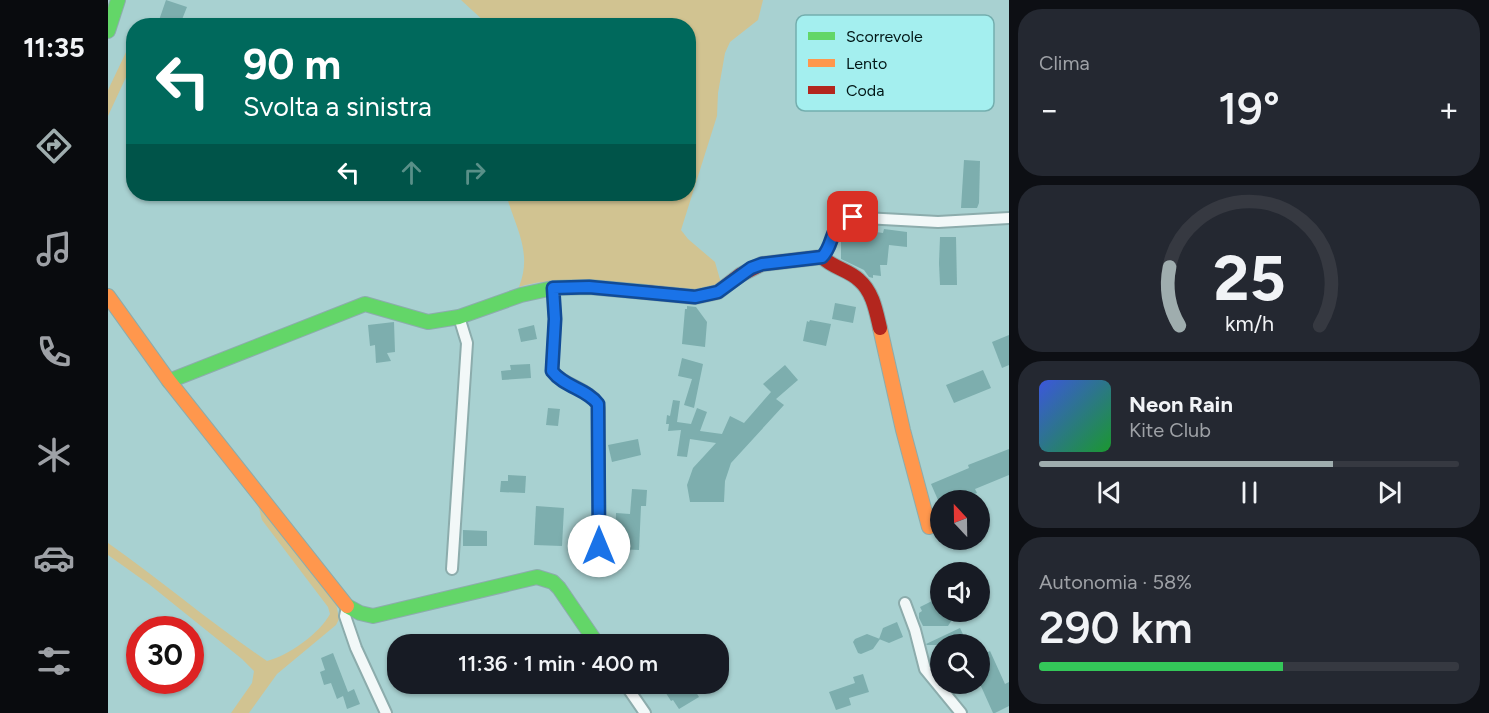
<!DOCTYPE html>
<html lang="it">
<head>
<meta charset="utf-8">
<style>
  :root { --surface:#171b24; --page:#242831; --text:#f1f3f6; --muted:#9ea1a6; --line:#363941; --accent:#9fadae }
  body { margin:0; font-family:Figtree,sans-serif; background:var(--page); color:var(--text); height:100vh; display:flex; flex-direction:column; font-size:22px; white-space:nowrap }
  * { box-sizing:border-box; margin:0 }
  p { font-size:20px; color:var(--muted) }
  .icon { flex:none; width:33px; height:33px; fill:none; stroke:currentColor; stroke-width:2; stroke-linecap:round; stroke-linejoin:round }
  .map { position:relative; flex:1; overflow:hidden }
  .side { display:flex; flex-direction:column; gap:9px; padding:9px; background:#0d0f14; width:480px }
  .side>* { flex:none }
  .banner { position:absolute; left:18px; top:18px; width:570px; height:183px; border-radius:24px; box-shadow:0 2px 4px #0004; background:#00695c; color:#fff; overflow:hidden }
  .needle { width:39px; rotate:338deg }
  .tools { position:absolute; left:822px; top:490px; display:grid; gap:12px }
  .tools a { display:grid; place-items:center; width:60px; height:60px; border-radius:50%; background:var(--surface); box-shadow:0 2px 4px #0004; font-size:30px }
  .speed { position:absolute; left:18px; top:616px; display:flex; gap:12px; font-size:30px; font-weight:700; text-align:center }
  .speed>* { display:grid; place-content:center; width:78px; height:78px; border-radius:50%; background:var(--surface); box-shadow:0 2px 4px #0004; line-height:1 }
  .speed .limit { border:9px solid #d22; background:#fff; color:#111 }
  .pin { position:absolute; display:grid; place-items:center; width:51px; height:51px; color:#fff; margin:-26px; border-radius:12px; box-shadow:0 3px 9px #0006 }
  .me { position:absolute; width:66px; margin:-33px; rotate:0deg; stroke-linejoin:round; filter:drop-shadow(0 0 4px #0008) }
  .turn { display:flex; align-items:center; gap:21px; height:126px; padding:0 18px; font-size:27px }
  .turn .icon { width:78px; height:78px; stroke-width:2.5 }
  .turn b { display:block; font-size:42px; line-height:51px }
  .lanes { display:flex; align-items:center; height:57px; padding:0 18px; background:#0003; justify-content:center; gap:30px; direction:ltr }
  .lanes .off { opacity:.35 }
  .big { font-size:45px; font-weight:600; line-height:1.1 }
  .side .widget { flex:1; display:flex; flex-direction:column; justify-content:center; gap:9px; min-width:0; padding:0 21px; border-radius:24px; background:var(--page) }
  .side .dial { align-items:center; gap:0 }
  .dial svg { height:156px; overflow:visible; fill:none; stroke:var(--line); stroke-width:7; stroke-linecap:round; text-anchor:middle }
  .dial text { fill:var(--text); stroke:none }
  .song { display:flex; align-items:center; gap:18px }
  .cover { width:72px; height:72px; border-radius:9px; background:linear-gradient(135deg,hsl(230 70% 55%),hsl(130 70% 35%)) }
  .played { height:6px; border-radius:3px; background:linear-gradient(90deg,var(--accent) 70%,var(--line) 70%) }
  .keys { display:flex; justify-content:space-around; direction:ltr }
  .heat { display:flex; justify-content:space-between; align-items:center; font-size:33px; direction:ltr }
  .charge { height:9px; border-radius:4px; background:linear-gradient(90deg,#34c759 58%,var(--line) 0) }
  .trip { position:absolute; left:279px; top:634px; width:342px; height:60px; border-radius:24px; background:var(--surface); box-shadow:0 2px 4px #0004; font-weight:600; line-height:60px; text-align:center }
  main { display:flex; flex:1; min-height:0 }
  .tabs { display:flex; flex-direction:column; width:108px; justify-content:space-around; align-items:center; background:#090b0e; color:var(--muted) }
  .tabs .icon { width:42px; height:42px }
  .tabs .current { color:var(--accent) }
  .tabs b { font-size:27px; color:var(--text) }
  .map>svg:first-child { display:block }
  .green { fill:#d1c391 }
  .building { fill:#7daeae }
  .lines { fill:none; stroke-linecap:round; stroke-linejoin:round }
  .street-casing { stroke:#8cacac; stroke-width:14 }
  .fast-casing { stroke:#8cacac; stroke-width:16 }
  .slow-casing { stroke:#8cacac; stroke-width:16 }
  .jam-casing { stroke:#8cacac; stroke-width:16 }
  .street { stroke:#f2f8f8; stroke-width:10 }
  .fast { stroke:#63d668; stroke-width:14 }
  .slow { stroke:#ff974d; stroke-width:14 }
  .jam { stroke:#b3261e; stroke-width:14 }
  .route-casing { stroke:#114b97; stroke-width:15 }
  .route { stroke:#1a73e8; stroke-width:10 }
  .key { fill:#a4efef; stroke:#73aeae; stroke-width:1.5 }
  .key-label { font-size:16px; fill:#011616 }
</style>
</head>
<body>
<main>
<nav class="tabs">
<b>11:35</b>
<svg class="icon current" aria-label="directions" viewBox="0 0 24 24"><path d="M12 3l9 9-9 9-9-9zM9 14v-3h6M13 9l2 2-2 2"/></svg>
<svg class="icon" aria-label="music" viewBox="0 0 24 24"><path d="M9 18V5l10-2v13"/><circle cx="6" cy="18" r="3"/><circle cx="16" cy="16" r="3"/></svg>
<svg class="icon" aria-label="phone" viewBox="0 0 24 24"><path d="M5 4h4l2 5-3 2q2 4 5 5l2-3 5 2v4C11 20 4 13 5 4z"/></svg>
<svg class="icon" aria-label="climate" viewBox="0 0 24 24"><path d="M12 3v18M4 7l16 10M4 17L20 7"/></svg>
<svg class="icon" aria-label="car" viewBox="0 0 24 24"><path d="M5 17H2v-5l4-1 3-4h7l3 4 3 1v5h-3M9 17h6M6 11h13"/><circle cx="7" cy="17" r="2"/><circle cx="17" cy="17" r="2"/></svg>
<svg class="icon" aria-label="filters" viewBox="0 0 24 24"><path d="M4 7h16M4 17h16"/><circle cx="9" cy="7" r="2"/><circle cx="15" cy="17" r="2"/></svg>
</nav>
<div class="map">
<svg width="901" height="713" viewBox="0 0 901 713">
  <rect width="100%" height="100%" fill="#a8d1d1"/>
  <g class="green">
    <path d="M353 0H655L650 20 622 42 617 53 610 93 609 116 573 230 580 239 607 262 613 283C588 294 566 291 540 288 497 284 453 274 411 287 425 252 407 227 398 194H580V26L374 25 378 23Z"/>
    <path d="M20 48 25 51 26 54 19 75 0 116V90Z"/>
    <path d="M150 504 228 603 231 619 228 625 169 674 141 713H123L144 683 146 671 134 659 42 585 0 555V543C54 581 104 624 159 661 180 656 212 633 222 614L220 607 154 520Z"/>
  </g>
  <g class="building">
    <path d="M58 0 79 7 73 22H71L69 26H49Z"/>
    <path d="M856 160 872 161 871 203 869 208H853Z"/>
    <path d="M741 225 753 226V230L775 233 776 229 799 232V247L781 245 779 265H772L773 276 765 275V278L761 277 756 270 733 259V236L735 232 741 230Z"/>
    <path d="M832 237H848L849 285H832L831 263Z"/>
    <path d="M727 303 748 307 745 323 724 319Z"/>
    <path d="M579 306 588 307 599 322 597 347 574 344 577 309H579Z"/>
    <path d="M702 320 723 324 718 346 695 341 699 321 701 322Z"/>
    <path d="M286 322 287 352 279 353 283 361 268 363 267 345 262 346 260 325Z"/>
    <path d="M426 325 429 339 413 342 410 329Z"/>
    <path d="M901 335V365L894 368 884 342Z"/>
    <path d="M574 358 595 364 586 408 576 405 584 379 570 376Z"/>
    <path d="M422 364 423 378 394 380 393 371 403 370 402 365Z"/>
    <path d="M677 365 690 380 668 399 676 405 623 463 617 481 616 502H582L579 485 585 468 608 443 582 439 579 457 569 456 573 430 560 431 561 424H558L559 415 562 416 565 400 572 401 569 422 583 424 589 408 599 412 592 431 614 434 622 416 636 423 663 392 655 384Z"/>
    <path d="M875 370 883 388 846 403 838 385Z"/>
    <path d="M440 408 452 409 450 426 438 425Z"/>
    <path d="M530 439 533 455 504 462 500 445Z"/>
    <path d="M901 449V475L867 489 869 493 850 501H844L841 495 830 500 823 484 861 468 860 465Z"/>
    <path d="M400 475 418 476 417 493 392 492 393 481H400Z"/>
    <path d="M524 489 539 490 538 506H533L531 550 507 549 508 513 522 514Z"/>
    <path d="M428 506 456 508 454 546 426 545Z"/>
    <path d="M355 530 379 531V546H355Z"/>
    <path d="M832 597V612H849L840 626H815L811 618V613L814 611 812 607Z"/>
    <path d="M789 622 795 637 781 643 771 639 775 628Z"/>
    <path d="M852 628 860 645H819L818 644Z"/>
    <path d="M759 634 772 639 765 649 753 654 750 653 745 642 747 639Z"/>
    <path d="M882 651 897 684 901 682V706L887 713H885L872 684V656Z"/>
    <path d="M225 653 240 692 246 689 252 704 239 709 235 696 229 699 223 683 216 685 212 672 217 670 213 658Z"/>
    <path d="M755 674 761 692 741 698 743 705 728 710 721 692 747 683 745 677Z"/>
    <path d="M552 684H576L581 692 586 689 591 697 571 709 565 700 563 701Z"/>
  </g>
  <g class="lines">
    <g class="street-casing">
      <g id="street">
        <path d="M714 257C726 247 723 227 738 217L830 222 901 218"/>
        <path d="M445 288 447 319 444 371C456 386 487 389 491 409V546"/>
        <path d="M344 569 359 343 351 317"/>
        <path d="M797 603 807 630 817 669 853 713"/>
        <path d="M239 607 237 616 248 648 278 713"/>
        <path d="M517 684 537 713"/>
      </g>
    </g>
    <g class="fast-casing">
      <g id="fast">
        <path d="M0 31 10 0"/>
        <path d="M61 381 257 304 320 322 351 317 413 295 445 288 481 287 536 292"/>
        <path d="M239 606 252 613 265 616 429 577 445 582 451 588 490 645"/>
      </g>
    </g>
    <g class="slow-casing">
      <g id="slow">
        <path d="M0 296 61 381 239 606"/>
        <path d="M772 328 795 430 821 527"/>
      </g>
    </g>
    <g class="jam-casing">
      <path id="jam" d="M536 292 587 297 610 292 632 275 654 264 714 257C725 268 741 270 751 280 765 292 768 311 772 328"/>
    </g>
    <use href="#street" class="street"/>
    <use href="#fast" class="fast"/>
    <use href="#slow" class="slow"/>
    <use href="#jam" class="jam"/>
  </g>
  <g class="lines">
    <g class="route-casing">
      <path id="route" d="M491 546 490 404C479 389 456 387 444 371L447 319 445 288 481 287 587 297 610 292 643 268 654 264 714 257C727 245 722 218 745 217"/>
    </g>
    <use href="#route" class="route"/>
  </g>
  <rect x="688" y="15" width="198" height="96" rx="9" class="key"/>
  <rect x="700" y="32" width="27" height="8" fill="#63d668"/>
  <rect x="700" y="59" width="27" height="8" fill="#ff974d"/>
  <rect x="700" y="86" width="27" height="8" fill="#b3261e"/>
  <g class="key-label">
    <text x="738" y="42">Scorrevole</text>
    <text x="738" y="69">Lento</text>
    <text x="738" y="96">Coda</text>
  </g>
</svg>
<div class="tools">
<a><svg class="needle" viewBox="-14 -14 28 28"><path d="M0-13l5 13h-10z" fill="#e53935"/><path d="M0 13l5-13h-10z" fill="#9ea1a6"/></svg></a>
<a><svg class="icon" aria-label="sound" viewBox="0 0 24 24"><path d="M4 9h4l5-4v14l-5-4H4zM17 9q2 3 0 6"/></svg></a>
<a><svg class="icon" aria-label="search" viewBox="0 0 24 24"><circle cx="10" cy="10" r="6"/><path d="M15 15l6 6"/></svg></a>
</div>
<div class="speed"><div class="limit">30</div></div>
<div class="pin" style="left:745px;top:217px;background:#d93025"><svg class="icon" aria-label="arrive" viewBox="0 0 24 24"><path d="M6 21V4h12l-3 4 3 4H6"/></svg></div>
<svg class="me" style="left:491px;top:546px" viewBox="-20 -20 40 40"><circle r="19" fill="#fff"/><path d="M0-13L10 11 0 6-10 11z" fill="#1a73e8"/></svg>
<div class="trip">11:36 · 1 min · 400 m</div>
<div class="banner">
<div class="turn"><svg class="icon" aria-label="left" viewBox="0 0 24 24"><path d="M17 20v-9H6M10 6l-5 5 5 5"/></svg><div><b>90 m</b>Svolta a sinistra</div></div>
<div class="lanes"><svg class="icon" aria-label="left" viewBox="0 0 24 24"><path d="M17 20v-9H6M10 6l-5 5 5 5"/></svg><svg class="icon off" aria-label="ahead" viewBox="0 0 24 24"><path d="M12 20V5M6 11l6-6 6 6"/></svg><svg class="icon off" aria-label="right" viewBox="0 0 24 24"><path d="M7 20v-9h11M14 6l5 5-5 5"/></svg></div>
</div>
</div>
<section class="side">
<div class="widget"><p>Clima</p>
<div class="heat"><a>−</a><b class="big">19°</b><a>+</a></div>
</div>
<div class="widget dial"><svg viewBox="0 0 100 80">
<path d="M14 69A42 42 0 1 1 86 69"/>
<path d="M14 69A42 42 0 0 1 9 39" stroke="#9fadae"/>
<text x="50" y="56" font-size="32" font-weight="700">25</text>
<text x="50" y="72" font-size="11">km/h</text>
</svg></div>
<div class="widget">
<div class="song"><i class="cover"></i><div><b>Neon Rain</b><p>Kite Club</p></div></div>
<div class="played"></div>
<div class="keys"><svg class="icon" aria-label="previous" viewBox="0 0 24 24"><path d="M18 5L8 12l10 7zM5 5v14"/></svg><svg class="icon" aria-label="pause" viewBox="0 0 24 24"><path d="M8 5v14M16 5v14"/></svg><svg class="icon" aria-label="next" viewBox="0 0 24 24"><path d="M6 5l10 7-10 7zM19 5v14"/></svg></div>
</div>
<div class="widget"><p>Autonomia · 58%</p><b class="big">290 km</b><div class="charge"></div></div>
</section>
</main>
</body>
</html>
